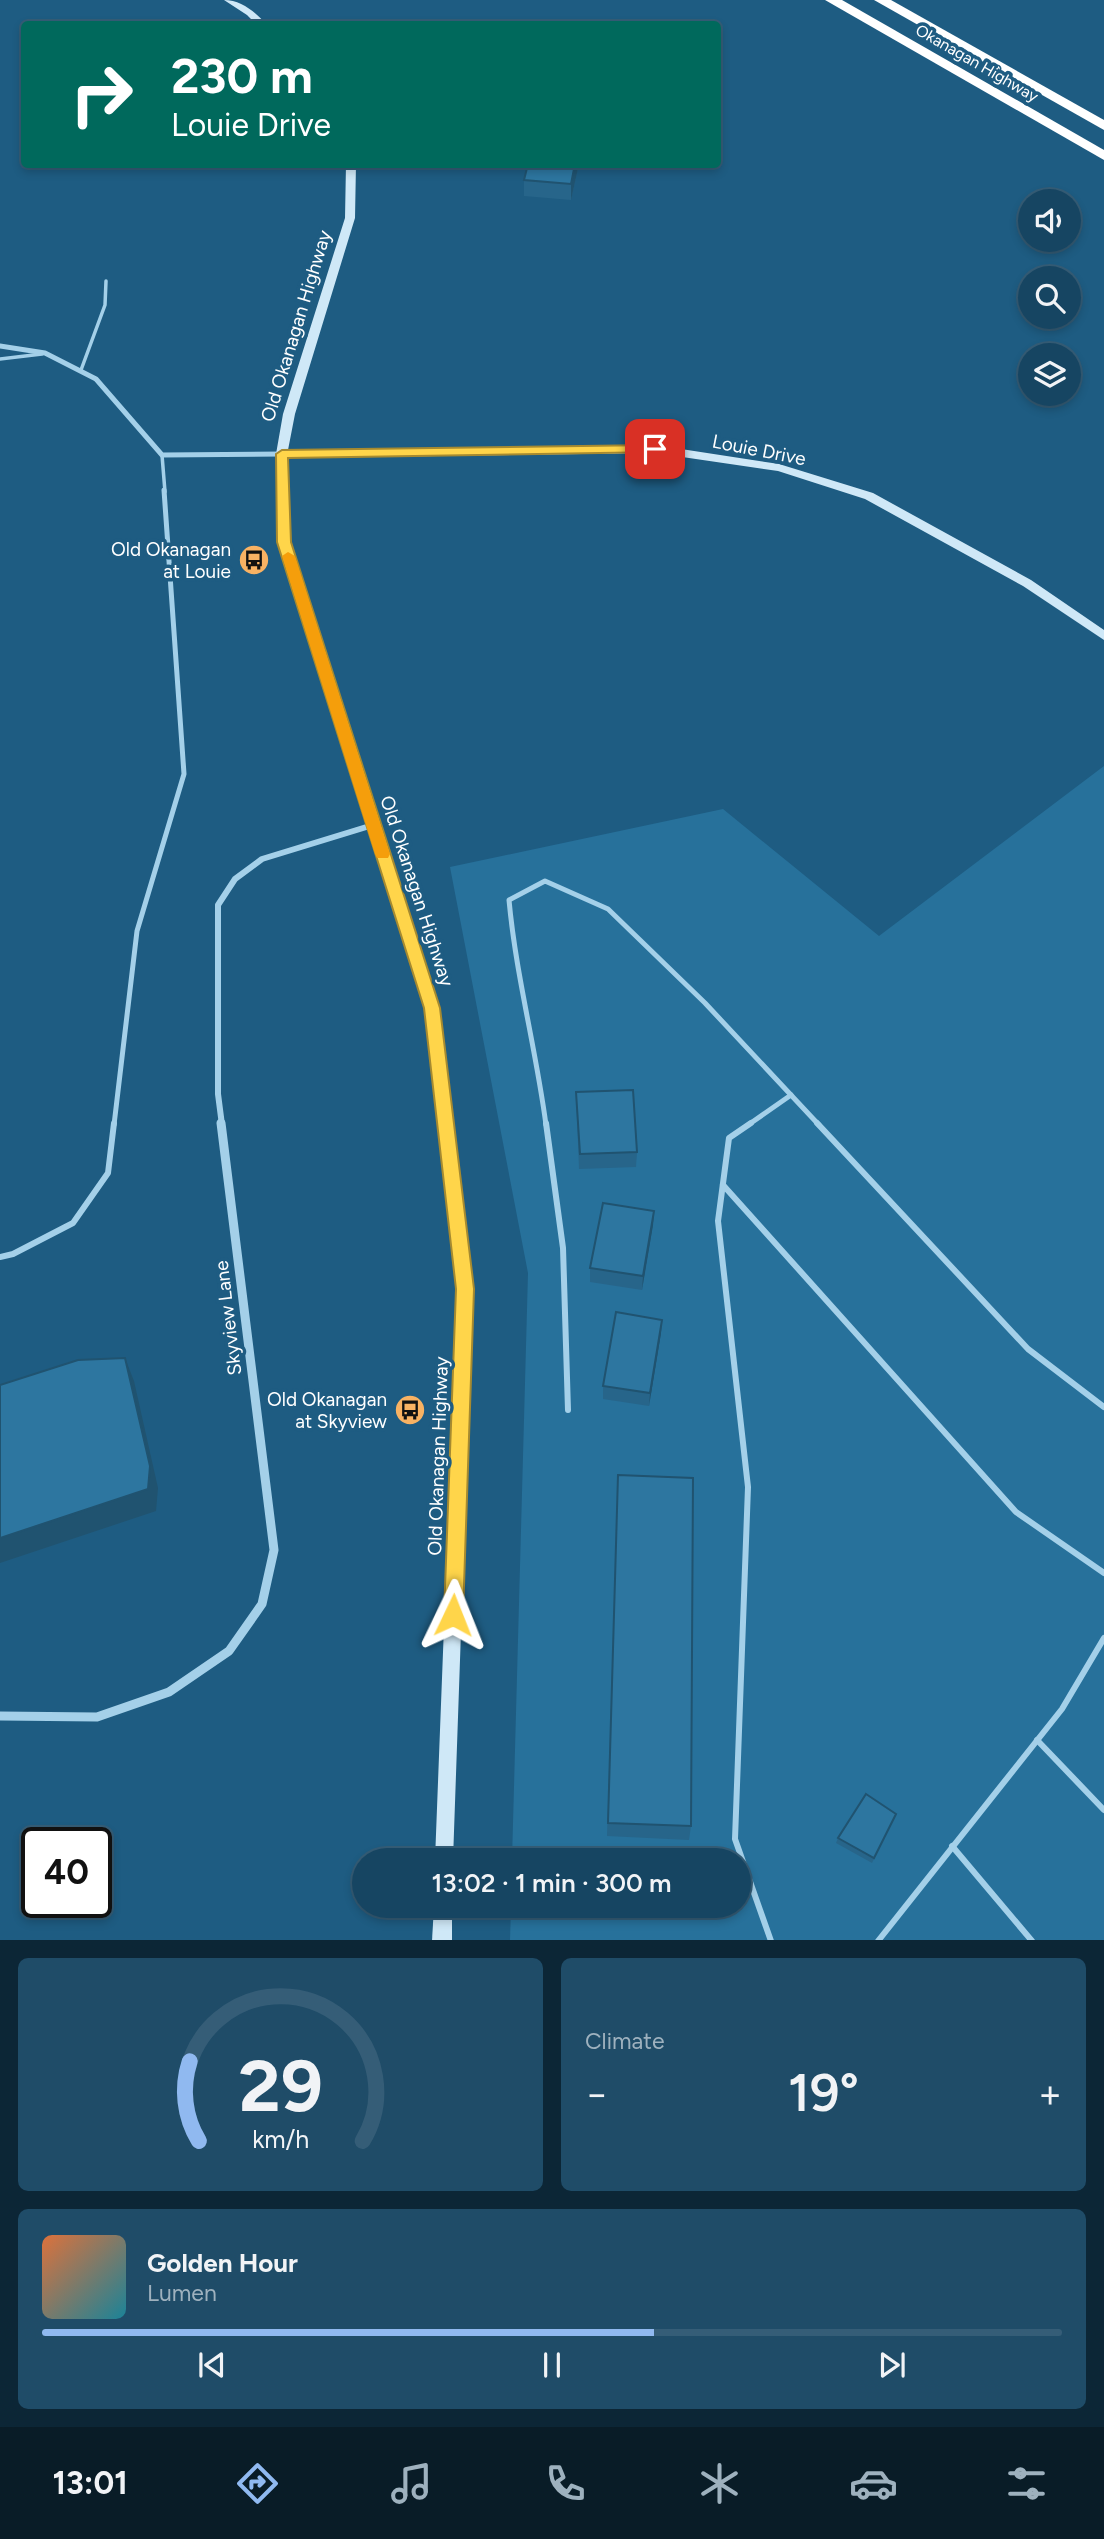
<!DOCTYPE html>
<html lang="en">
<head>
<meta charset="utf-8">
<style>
  :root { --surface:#164562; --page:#1f4c68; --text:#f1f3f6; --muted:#9eb1be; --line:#355d77; --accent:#90b9f0 }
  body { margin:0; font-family:Figtree,sans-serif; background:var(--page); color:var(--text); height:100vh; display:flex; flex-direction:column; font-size:26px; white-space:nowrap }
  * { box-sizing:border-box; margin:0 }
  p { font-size:23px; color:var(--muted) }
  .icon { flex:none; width:38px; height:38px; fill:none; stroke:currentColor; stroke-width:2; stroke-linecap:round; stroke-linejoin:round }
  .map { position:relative; height:1940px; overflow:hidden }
  .drawer { display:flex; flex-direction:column; gap:18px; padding:18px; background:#0c2636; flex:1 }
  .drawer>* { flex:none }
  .top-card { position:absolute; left:21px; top:21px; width:700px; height:147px; border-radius:7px; box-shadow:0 4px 10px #0003,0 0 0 2px var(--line); background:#00695c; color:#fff; overflow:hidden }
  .buttons { position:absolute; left:1018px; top:189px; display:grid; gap:14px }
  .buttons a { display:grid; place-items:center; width:63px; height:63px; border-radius:50%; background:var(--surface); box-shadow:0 4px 10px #0003,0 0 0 2px var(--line); font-size:35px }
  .speed { position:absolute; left:21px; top:1827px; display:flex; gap:14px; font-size:35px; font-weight:700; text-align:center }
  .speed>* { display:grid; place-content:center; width:91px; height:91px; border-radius:50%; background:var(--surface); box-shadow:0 4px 10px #0003,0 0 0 2px var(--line); line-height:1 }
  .speed .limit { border:4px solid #111; border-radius:10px; background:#fff; color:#111 }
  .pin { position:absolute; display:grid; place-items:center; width:60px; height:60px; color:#fff; margin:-30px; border-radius:14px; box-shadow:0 4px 10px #0006 }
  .me { position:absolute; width:77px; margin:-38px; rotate:2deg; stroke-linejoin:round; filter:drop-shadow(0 0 5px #0008) }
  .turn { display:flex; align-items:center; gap:24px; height:147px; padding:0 35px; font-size:32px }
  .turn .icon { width:91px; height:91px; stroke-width:2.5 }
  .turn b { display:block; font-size:49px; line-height:60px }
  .big { font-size:52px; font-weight:600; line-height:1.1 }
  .drawer .widget { flex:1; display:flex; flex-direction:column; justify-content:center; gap:10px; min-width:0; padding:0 24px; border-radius:10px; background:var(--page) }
  .drawer .dial { align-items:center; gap:0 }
  .dial svg { height:182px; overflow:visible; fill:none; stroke:var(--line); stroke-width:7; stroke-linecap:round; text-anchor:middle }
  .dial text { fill:var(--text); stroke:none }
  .song { display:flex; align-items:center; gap:21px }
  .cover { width:84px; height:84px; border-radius:10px; background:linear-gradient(135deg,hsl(20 70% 55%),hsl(190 70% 35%)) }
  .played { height:7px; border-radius:4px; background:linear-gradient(90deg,var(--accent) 60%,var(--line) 60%) }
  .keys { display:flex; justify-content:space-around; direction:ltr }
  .heat { display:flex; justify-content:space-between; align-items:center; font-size:38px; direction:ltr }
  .drawer .tiles { flex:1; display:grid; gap:18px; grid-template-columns:1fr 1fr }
  .widget:last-child { grid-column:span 2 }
  .trip { position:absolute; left:352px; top:1848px; width:399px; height:70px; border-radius:35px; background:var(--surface); box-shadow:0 4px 10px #0003,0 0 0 2px var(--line); font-weight:600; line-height:70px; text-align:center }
  .menu { display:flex; height:112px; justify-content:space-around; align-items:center; background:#091c27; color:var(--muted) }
  .menu .icon { width:49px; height:49px }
  .menu .selected { color:var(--accent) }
  .menu b { font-size:32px; color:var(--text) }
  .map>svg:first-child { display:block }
  .green { fill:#27719b }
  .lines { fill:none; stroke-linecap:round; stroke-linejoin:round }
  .lane-far2 { stroke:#a4d0e9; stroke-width:3.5 }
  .lane-far1 { stroke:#a4d0e9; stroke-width:5 }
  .lane { stroke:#a4d0e9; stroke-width:6 }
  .street-far2 { stroke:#a4d0e9; stroke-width:5 }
  .street-far1 { stroke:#a4d0e9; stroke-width:6 }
  .street { stroke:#a4d0e9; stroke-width:9 }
  .secondary { fill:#cfe8f7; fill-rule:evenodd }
  .highway { fill:#fff; fill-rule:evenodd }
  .wall { fill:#27658a }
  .shaded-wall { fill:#205370 }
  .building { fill:#2d76a0; stroke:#205370; stroke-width:2 }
  .route { fill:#ffd54a; stroke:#a68a30; stroke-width:2 }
  .slow { fill:#f59e0b }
  .labels { text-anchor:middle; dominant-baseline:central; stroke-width:7; stroke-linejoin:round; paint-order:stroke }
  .far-street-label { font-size:16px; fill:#fff; stroke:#1e5c82 }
  .street-label { font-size:19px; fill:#fff; stroke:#1e5c82 }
  .poi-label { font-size:19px; fill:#fff; stroke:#1e5c82; text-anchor:end }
</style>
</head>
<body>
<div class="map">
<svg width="1104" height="1941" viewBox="0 0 1104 1941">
  <rect width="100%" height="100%" fill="#1e5c82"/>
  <path class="green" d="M1104 766V1940H510L511 1906H738V1860H512L528 1273 450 867 723 809 879 936Z"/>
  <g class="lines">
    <g class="lane-far2">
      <path d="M0 359 42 354"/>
      <path d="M81 370 105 305 106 281"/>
      <path d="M162 455 165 492"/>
    </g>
    <g class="lane-far1">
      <path d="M114 1125 137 931 184 774 164 490"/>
      <path d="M546 1125C536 1049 516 976 509 900L545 881 608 909 705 1003 819 1125"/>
      <path d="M748 1125 791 1095"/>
    </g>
    <g class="lane">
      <path d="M546 1123 563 1248 568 1410"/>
      <path d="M751 1123 729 1138 718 1221 748 1487 735 1839 771 1941"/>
      <path d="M817 1123 1028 1349 1104 1407"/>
      <path d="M723 1185 1016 1512 1104 1573"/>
      <path d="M0 1257 13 1254 73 1223 108 1173 114 1123"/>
      <path d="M1037 1740 1104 1810"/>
      <path d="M952 1846 1032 1941"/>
      <path d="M878 1941 1062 1709 1104 1638"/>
    </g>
    <path class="street-far2" d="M0 346 45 353 96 379 162 455 282 454"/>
    <path class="street-far1" d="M222 1125 218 1094V905L235 879 262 859 373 825"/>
    <path class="street" d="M0 1716 97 1717 169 1692 229 1651 262 1604 274 1550 221 1123"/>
    <g class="secondary">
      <path d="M224 0C241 0 254 11 266 24H256L247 15Z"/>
      <path d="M346 164H356L355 218 295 414 288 450 655 445 779 464 873 493 1031 580 1104 630V640L1023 586 865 499 778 471 655 453 288 458 290 542 439 1008 473 1289 453 1860H435L457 1289 425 1008 278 542 276 454 283 414 345 218Z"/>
      <path d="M434 1906H452V1941H432Z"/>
    </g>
    <g class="highway">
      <path d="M825 0H842L1104 150V160Z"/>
      <path d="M874 0H891L1104 120V130Z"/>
    </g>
  </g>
  <g class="wall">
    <path d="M579 164 571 200 524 196V180Z"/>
    <path d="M576 1092 637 1152 636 1167 579 1169Z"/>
    <path d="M654 1211 653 1225 642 1290 590 1282V1268Z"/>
    <path d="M661 1333 649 1406 603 1399V1386Z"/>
    <path d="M618 1475 691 1826 689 1840 607 1836Z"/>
    <path d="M896 1814 872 1863 836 1843 838 1838Z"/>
  </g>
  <g class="shaded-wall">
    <path d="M575 164H579L571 200V184Z"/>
    <path d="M654 1211 653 1225 642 1290 643 1276Z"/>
    <path d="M662 1320 661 1333 649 1406 650 1393Z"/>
    <path d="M125 1358 134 1381 158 1488 156 1511 0 1563V1538Z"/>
  </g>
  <g class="building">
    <path d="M528 164H575L571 184 524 180Z"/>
    <path d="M633 1090 637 1152 580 1154 576 1092Z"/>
    <path d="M603 1203 654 1211 643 1276 590 1268Z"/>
    <path d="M616 1312 662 1320 650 1393 603 1386Z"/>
    <path d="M125 1358 150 1466 148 1489 0 1538V1385L78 1360Z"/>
    <path d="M618 1475 693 1478 691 1826 608 1823Z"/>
    <path d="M866 1794 896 1814 874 1858 838 1838Z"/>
  </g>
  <path class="route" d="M655 445 662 449 660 452 288 458 291 542 440 1008 474 1289 463 1615 460 1622 453 1625 446 1622 444 1615 456 1289 424 1008 277 542 276 454 282 450Z"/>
  <path class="slow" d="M288 552 295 556 390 854 388 858H377L375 854 282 556Z"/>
  <defs>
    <g id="bus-disc" transform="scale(1.575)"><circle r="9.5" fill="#f8b263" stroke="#1e5c82"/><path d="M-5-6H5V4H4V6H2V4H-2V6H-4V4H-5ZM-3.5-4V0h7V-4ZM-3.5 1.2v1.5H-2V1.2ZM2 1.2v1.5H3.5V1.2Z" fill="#111"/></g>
  </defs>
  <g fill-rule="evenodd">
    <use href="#bus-disc" x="254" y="560"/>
    <use href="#bus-disc" x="410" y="1410"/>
  </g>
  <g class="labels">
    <g class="far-street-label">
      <text transform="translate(977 63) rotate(30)">Okanagan Highway</text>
    </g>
    <g class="street-label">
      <text transform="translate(296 326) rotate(-73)">Old Okanagan Highway</text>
      <text transform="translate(759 450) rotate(11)">Louie Drive</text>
      <text transform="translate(417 891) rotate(72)">Old Okanagan Highway</text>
      <text transform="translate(228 1318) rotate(-97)">Skyview Lane</text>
      <text transform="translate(438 1456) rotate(-88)">Old Okanagan Highway</text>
    </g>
    <g class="poi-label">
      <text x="231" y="549">Old Okanagan<tspan x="231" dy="22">at Louie</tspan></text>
      <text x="387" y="1399">Old Okanagan<tspan x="387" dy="22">at Skyview</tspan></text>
    </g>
  </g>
</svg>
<div class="buttons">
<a><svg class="icon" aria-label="sound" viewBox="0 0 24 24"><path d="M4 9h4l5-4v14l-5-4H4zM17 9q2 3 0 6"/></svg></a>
<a><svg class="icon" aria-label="search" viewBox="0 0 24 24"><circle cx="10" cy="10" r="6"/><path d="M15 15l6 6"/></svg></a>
<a><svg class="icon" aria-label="layers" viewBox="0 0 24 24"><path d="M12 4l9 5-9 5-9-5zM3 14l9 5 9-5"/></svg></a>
</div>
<div class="speed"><div class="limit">40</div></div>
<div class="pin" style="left:655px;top:449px;background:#d93025"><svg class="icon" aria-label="arrive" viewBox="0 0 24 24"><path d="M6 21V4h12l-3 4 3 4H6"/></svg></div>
<svg class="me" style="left:453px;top:1615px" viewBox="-20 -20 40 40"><path d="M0-17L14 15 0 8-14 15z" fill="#ffd54a" stroke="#fff" stroke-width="4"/></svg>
<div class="trip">13:02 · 1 min · 300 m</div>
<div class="top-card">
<div class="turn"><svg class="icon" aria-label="right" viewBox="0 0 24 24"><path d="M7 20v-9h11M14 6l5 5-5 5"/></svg><div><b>230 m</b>Louie Drive</div></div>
</div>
</div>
<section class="drawer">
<div class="tiles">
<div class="widget dial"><svg viewBox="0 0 100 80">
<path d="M14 69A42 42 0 1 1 86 69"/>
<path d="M14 69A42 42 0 0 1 10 34" stroke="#90b9f0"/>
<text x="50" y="56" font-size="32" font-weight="700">29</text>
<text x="50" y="72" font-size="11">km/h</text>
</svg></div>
<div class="widget"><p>Climate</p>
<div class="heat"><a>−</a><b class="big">19°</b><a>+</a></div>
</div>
<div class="widget">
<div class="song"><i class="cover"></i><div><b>Golden Hour</b><p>Lumen</p></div></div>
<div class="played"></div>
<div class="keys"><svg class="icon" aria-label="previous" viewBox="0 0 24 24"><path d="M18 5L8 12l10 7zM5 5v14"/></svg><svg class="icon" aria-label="pause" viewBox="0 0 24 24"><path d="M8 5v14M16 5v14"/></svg><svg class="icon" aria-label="next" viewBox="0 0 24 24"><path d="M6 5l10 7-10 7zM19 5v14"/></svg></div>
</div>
</div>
</section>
<nav class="menu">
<b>13:01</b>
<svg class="icon selected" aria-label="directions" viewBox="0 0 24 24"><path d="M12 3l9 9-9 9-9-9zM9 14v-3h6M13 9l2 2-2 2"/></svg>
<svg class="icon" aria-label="music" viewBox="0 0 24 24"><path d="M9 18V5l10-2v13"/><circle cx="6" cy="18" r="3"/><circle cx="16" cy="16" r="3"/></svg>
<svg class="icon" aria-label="phone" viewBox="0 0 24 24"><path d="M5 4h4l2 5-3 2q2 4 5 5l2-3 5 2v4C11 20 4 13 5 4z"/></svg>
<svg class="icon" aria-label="climate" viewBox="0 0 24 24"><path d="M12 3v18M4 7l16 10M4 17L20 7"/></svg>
<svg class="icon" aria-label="car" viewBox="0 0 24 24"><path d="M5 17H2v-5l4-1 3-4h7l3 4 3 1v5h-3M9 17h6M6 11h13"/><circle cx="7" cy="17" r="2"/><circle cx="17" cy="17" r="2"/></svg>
<svg class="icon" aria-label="filters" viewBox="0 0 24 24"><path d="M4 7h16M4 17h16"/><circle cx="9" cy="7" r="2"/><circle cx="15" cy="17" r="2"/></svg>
</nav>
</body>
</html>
